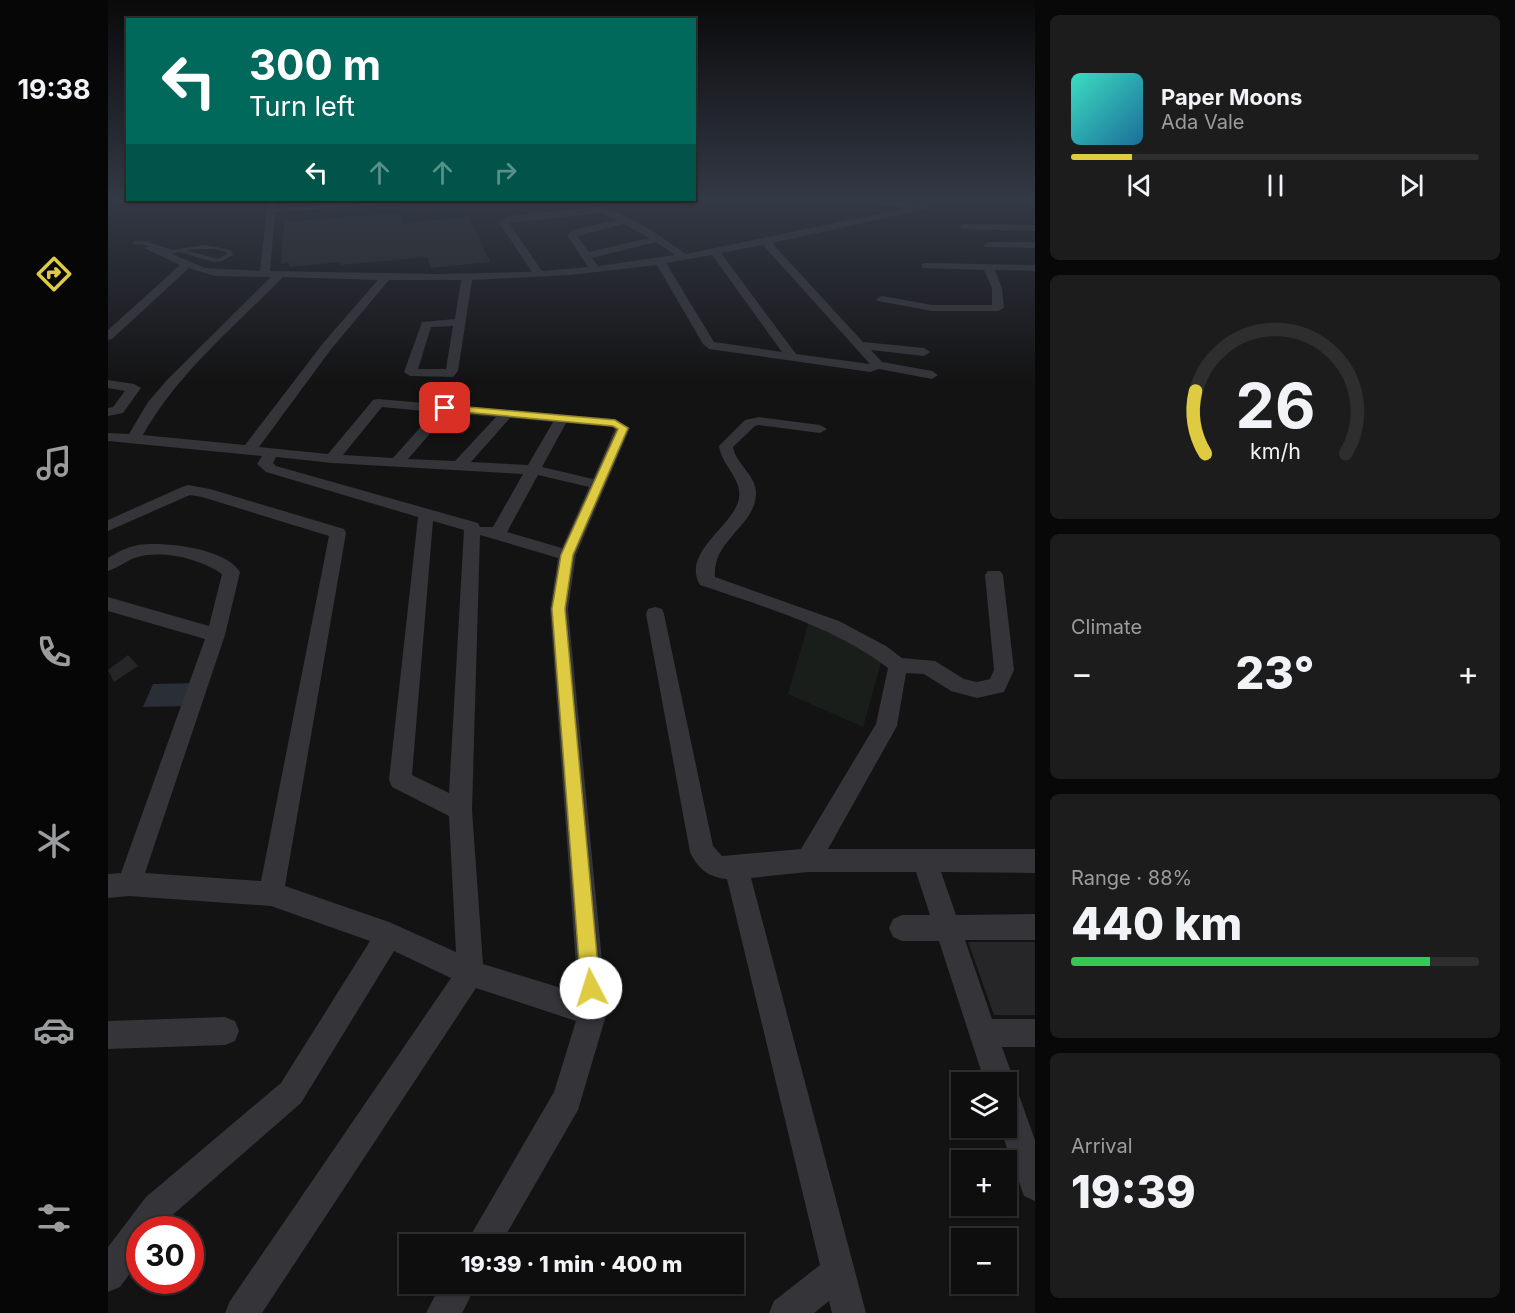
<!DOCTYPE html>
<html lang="en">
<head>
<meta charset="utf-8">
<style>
  :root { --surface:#0e0e0f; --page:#1c1c1d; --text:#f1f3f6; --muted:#9b9c9e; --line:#2e2e2f; --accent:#decb41 }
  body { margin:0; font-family:Inter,sans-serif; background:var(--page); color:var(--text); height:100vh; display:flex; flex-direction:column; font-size:22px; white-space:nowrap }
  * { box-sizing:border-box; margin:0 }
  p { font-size:20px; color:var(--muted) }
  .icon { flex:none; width:33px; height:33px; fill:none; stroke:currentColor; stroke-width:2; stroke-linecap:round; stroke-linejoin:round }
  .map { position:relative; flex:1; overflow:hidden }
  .details { display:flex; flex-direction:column; gap:15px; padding:15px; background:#080808; width:480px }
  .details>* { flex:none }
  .hud { position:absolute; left:18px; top:18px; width:570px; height:183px; border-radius:0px; box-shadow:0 2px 4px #0004,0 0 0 2px var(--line); background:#00695c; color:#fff; overflow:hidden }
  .buttons { position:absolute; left:843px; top:1072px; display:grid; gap:12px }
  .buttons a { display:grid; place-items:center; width:66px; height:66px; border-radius:0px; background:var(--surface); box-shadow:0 2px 4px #0004,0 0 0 2px var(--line); font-size:30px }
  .speed { position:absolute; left:18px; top:1216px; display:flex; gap:12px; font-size:30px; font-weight:700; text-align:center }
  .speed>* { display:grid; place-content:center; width:78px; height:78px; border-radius:50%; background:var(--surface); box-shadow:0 2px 4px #0004,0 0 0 2px var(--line); line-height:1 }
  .speed .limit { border:9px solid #d22; background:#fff; color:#111 }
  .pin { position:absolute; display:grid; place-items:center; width:51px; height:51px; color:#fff; margin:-26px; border-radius:12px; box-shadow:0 3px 9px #0006 }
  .me { position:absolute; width:66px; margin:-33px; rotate:355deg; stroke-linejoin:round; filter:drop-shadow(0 0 4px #0008) }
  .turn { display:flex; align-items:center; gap:21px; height:126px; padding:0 24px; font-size:27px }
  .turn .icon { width:78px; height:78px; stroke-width:2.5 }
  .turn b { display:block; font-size:42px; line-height:51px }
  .lanes { display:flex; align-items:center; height:57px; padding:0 24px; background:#0003; justify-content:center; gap:30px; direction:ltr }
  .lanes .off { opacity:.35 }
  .big { font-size:45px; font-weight:800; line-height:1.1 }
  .details .tile { flex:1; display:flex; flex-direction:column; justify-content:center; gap:9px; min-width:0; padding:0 21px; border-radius:9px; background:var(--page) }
  .details .dial { align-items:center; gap:0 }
  .dial svg { height:156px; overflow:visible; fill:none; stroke:var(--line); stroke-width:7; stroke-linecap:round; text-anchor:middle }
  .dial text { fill:var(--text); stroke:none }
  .song { display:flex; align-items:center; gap:18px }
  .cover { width:72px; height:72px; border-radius:9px; background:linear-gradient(135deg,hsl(170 70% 55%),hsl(200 70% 35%)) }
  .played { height:6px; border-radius:3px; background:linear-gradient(90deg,var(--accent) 15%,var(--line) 15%) }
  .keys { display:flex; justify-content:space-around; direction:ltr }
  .heat { display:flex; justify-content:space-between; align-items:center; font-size:33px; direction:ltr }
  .charge { height:9px; border-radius:4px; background:linear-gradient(90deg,#34c759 88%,var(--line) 0) }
  .trip { position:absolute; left:291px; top:1234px; width:345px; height:60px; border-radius:0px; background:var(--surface); box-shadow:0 2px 4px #0004,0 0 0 2px var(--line); font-weight:800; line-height:60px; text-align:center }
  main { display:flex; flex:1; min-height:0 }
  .menu { display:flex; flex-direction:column; width:108px; justify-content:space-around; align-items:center; background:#060606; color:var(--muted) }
  .menu .icon { width:42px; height:42px }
  .menu .selected { color:var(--accent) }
  .menu b { font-size:27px; color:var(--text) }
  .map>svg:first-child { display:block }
  .green { fill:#191e1b }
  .water { fill:#2a2e36 }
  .building { fill:#262628 }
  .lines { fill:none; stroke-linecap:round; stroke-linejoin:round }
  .service { fill:#343439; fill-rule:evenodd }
  .minor { fill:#343439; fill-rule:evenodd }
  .route { fill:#decb41; stroke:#90842a; stroke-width:1.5 }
</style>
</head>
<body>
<main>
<nav class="menu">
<b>19:38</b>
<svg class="icon selected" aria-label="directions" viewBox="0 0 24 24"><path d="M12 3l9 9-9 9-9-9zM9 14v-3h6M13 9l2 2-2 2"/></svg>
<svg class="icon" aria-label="music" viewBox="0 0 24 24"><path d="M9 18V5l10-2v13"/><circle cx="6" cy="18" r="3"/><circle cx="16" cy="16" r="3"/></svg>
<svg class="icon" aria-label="phone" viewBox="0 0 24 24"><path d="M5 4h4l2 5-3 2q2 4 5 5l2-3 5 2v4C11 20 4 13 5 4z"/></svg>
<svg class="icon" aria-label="climate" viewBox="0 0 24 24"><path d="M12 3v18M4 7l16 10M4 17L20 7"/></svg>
<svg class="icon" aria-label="car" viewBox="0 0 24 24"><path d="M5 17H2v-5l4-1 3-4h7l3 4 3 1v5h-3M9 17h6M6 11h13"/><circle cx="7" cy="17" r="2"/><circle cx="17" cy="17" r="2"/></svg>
<svg class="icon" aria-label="filters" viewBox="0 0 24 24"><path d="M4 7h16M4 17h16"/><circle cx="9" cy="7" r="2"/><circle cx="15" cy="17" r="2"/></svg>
</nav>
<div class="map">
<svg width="927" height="1313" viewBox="0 0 927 1313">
  <rect width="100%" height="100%" fill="#131314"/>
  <path class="green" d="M701 621 775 656 755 727 680 694Z"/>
  <path class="water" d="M87 683 79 706 35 707 45 684Z"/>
  <g class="building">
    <path d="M292 213 294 223 361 217 382 262 323 268 319 257 232 265V262L181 267V263L173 264 176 222Z"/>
    <path d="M20 655 30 666 6 682 0 670Z"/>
    <path d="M860 942H927V1015H886Z"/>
  </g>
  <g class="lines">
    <path class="service" d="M26 241H38L64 250 97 245 123 250 125 255 114 261 106 262 71 252 56 256 53 254 58 252 37 245 24 244ZM89 249H106L119 252V254L111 258H106L78 250Z"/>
    <g class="minor">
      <path d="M160 200H168V209L269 200H298L294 203 167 212 162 271 329 274 424 272 391 223 400 216 492 207C523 215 552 236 578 254L800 208 754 203 750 200 801 202 804 203V207L812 205 818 200H827L818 209 664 243 755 342 816 348 822 352 816 356 763 350 774 362 824 371 830 375 824 379 771 369 762 372 601 349 595 344 549 265 462 275 364 280 350 371 345 377 302 376 296 372 314 322 347 319 353 280H281L224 348 151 447 220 454 265 400 270 399 507 419 522 428 468 555 460 609 499 1012 470 1110 392 1245H357L446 1092 468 1021 368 988 154 1313H117L122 1301 343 978 286 951 193 1103 60 1219 53 1230H32V1260L12 1287 0 1292V1247L38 1197 173 1083 262 941 163 906 21 896 0 898V874L13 873 97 639 0 611V597L101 626 114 574C92 559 56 550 30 557 20 559 11 568 0 571V558C10 552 19 547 30 545 55 541 118 548 132 572L117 635 37 873 153 881 221 536 94 497 82 495 0 531V520L74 487 80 485 102 489 236 529 238 533 177 886 281 922 348 952 341 816 284 787 281 780 310 517 158 472 149 464 154 456 0 441V433L21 434 40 402 59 380 163 277 107 276 81 268 4 339 0 340V330L72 265 36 248 45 246 97 268 152 271ZM492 213 508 220 466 230 459 235 480 267 434 271 401 223ZM516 224 541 238 481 252 469 236ZM548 242 567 255 490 266 484 258ZM655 245 762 364 688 354 613 253ZM604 255 674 352 606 342 558 263ZM175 277 270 280 216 342 137 445 35 435C69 374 126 327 175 277ZM345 326 338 369H310L323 327ZM274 407 326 412 285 458 235 455ZM340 413 388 417 347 461 300 459ZM402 418 445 422 420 465 363 462ZM458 423 504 427 507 429 485 479 434 467ZM168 457 224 463 415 474 385 527H372L370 523 168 466 165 463ZM430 475 481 487 454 548 399 532ZM325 521 356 530 341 793 304 775ZM372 535 450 558 442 609 470 993 375 964 364 810Z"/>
      <path d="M856 224 927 225V231L853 229 851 227Z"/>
      <path d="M881 242H927V248L877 247 876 245Z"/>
      <path d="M818 263 927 265V271L887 270 894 288 896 308 890 311H824L770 301 768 299 774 296 824 305H884V288L876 270 814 268V264Z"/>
      <path d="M0 380 26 384 33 388 15 413 0 416V408L5 407 17 391 0 388Z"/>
      <path d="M651 417 712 425 719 429 712 433 651 425 647 426 625 447C628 464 647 474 648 492 649 526 604 539 607 577L731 621 778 646 794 658 827 661 856 679 869 682 882 679 886 670 877 575 880 571H892L895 575 906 670 896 692 869 698 843 691 816 674 798 673 789 726 720 849H927V873L833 872 848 915 927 914V940H857L884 1019H927V1047H894L907 1083 904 1089 909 1090 927 1140V1201L916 1196 892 1128H898V1083H877L831 941H794L785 937 781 928 785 919 794 915H822L808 872H700L643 878 758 1313H724L721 1301 706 1313H661L666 1301 712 1265 619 879C601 878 589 868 582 852L538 614 540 609 547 607 554 609 556 614 605 846 614 856 693 849 768 724 780 668C725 626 656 607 592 585 574 555 619 529 629 505 639 481 614 468 611 446L637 420Z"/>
      <path d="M117 1017 127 1021 131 1031 127 1041 117 1045 0 1049V1021Z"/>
      <path d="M333 1284H369L354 1313H318Z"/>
    </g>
  </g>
  <linearGradient id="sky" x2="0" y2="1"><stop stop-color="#0a0a0b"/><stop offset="0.52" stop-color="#333945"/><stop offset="1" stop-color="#333945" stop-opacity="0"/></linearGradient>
  <rect width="927" height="383" fill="url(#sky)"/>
  <path class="route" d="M337 405 507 420 520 428 465 555 457 609 492 988 489 995 483 998 476 995 473 988 444 609 453 555 510 429 505 426 334 410V406Z"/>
</svg>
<div class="buttons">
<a><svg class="icon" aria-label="layers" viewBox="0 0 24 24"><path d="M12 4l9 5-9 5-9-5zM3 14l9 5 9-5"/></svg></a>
<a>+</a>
<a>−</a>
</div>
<div class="speed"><div class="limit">30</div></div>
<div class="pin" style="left:337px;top:408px;background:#d93025"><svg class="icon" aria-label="arrive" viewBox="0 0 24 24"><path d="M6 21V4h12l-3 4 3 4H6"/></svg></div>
<svg class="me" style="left:483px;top:988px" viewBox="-20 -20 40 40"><circle r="19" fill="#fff"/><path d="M0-13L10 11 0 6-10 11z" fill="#decb41"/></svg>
<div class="trip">19:39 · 1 min · 400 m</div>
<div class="hud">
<div class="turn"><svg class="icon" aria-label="left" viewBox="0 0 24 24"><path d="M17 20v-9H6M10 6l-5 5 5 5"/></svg><div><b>300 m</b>Turn left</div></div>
<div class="lanes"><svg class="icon" aria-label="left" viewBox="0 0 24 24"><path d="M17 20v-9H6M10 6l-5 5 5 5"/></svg><svg class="icon off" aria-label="ahead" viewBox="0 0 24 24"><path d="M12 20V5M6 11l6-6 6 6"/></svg><svg class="icon off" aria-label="ahead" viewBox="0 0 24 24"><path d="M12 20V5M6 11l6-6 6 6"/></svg><svg class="icon off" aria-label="right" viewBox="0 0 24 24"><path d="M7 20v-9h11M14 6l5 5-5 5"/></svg></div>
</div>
</div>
<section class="details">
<div class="tile">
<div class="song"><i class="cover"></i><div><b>Paper Moons</b><p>Ada Vale</p></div></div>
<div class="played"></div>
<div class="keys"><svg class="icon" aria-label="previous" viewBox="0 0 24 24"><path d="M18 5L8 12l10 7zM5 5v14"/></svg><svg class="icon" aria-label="pause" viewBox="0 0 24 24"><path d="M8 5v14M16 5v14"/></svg><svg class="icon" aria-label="next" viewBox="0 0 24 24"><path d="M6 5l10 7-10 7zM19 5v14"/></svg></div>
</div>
<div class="tile dial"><svg viewBox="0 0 100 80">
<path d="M14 69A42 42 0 1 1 86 69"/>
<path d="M14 69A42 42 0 0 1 9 37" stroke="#decb41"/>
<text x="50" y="56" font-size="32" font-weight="700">26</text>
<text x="50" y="72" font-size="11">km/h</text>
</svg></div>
<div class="tile"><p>Climate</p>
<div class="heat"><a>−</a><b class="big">23°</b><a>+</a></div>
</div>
<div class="tile"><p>Range · 88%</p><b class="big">440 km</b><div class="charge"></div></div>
<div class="tile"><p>Arrival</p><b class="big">19:39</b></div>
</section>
</main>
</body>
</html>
